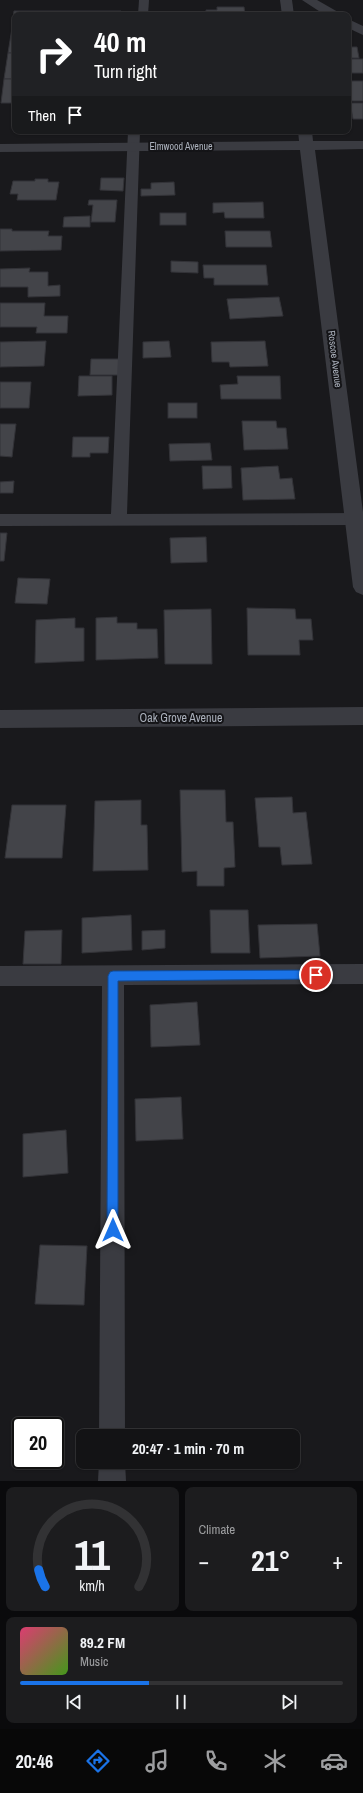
<!DOCTYPE html>
<html lang="en">
<head>
<meta charset="utf-8">
<style>
  :root { --surface:#131315; --page:#1c1c1e; --text:#f1f3f6; --muted:#9d9ea0; --line:#323234; --accent:#1a73e8 }
  body { margin:0; font-family:"Archivo Narrow",sans-serif; background:var(--page); color:var(--text); height:100vh; display:flex; flex-direction:column; font-size:15px; white-space:nowrap }
  * { box-sizing:border-box; margin:0 }
  p { font-size:13px; color:var(--muted) }
  .icon { flex:none; width:22px; height:22px; fill:none; stroke:currentColor; stroke-width:2; stroke-linecap:round; stroke-linejoin:round }
  .map { position:relative; height:1481px; overflow:hidden }
  .panel { display:flex; flex-direction:column; gap:6px; padding:6px; background:#0a0a0c; flex:1 }
  .panel>* { flex:none }
  .banner { position:absolute; left:12px; top:12px; width:339px; height:122px; border-radius:8px; box-shadow:0 1px 3px #0004,0 0 0 1px var(--line); background:#202124; color:#fff; overflow:hidden }
  .speed { position:absolute; left:12px; top:1417px; display:flex; gap:8px; font-size:20px; font-weight:700; text-align:center }
  .speed>* { display:grid; place-content:center; width:52px; height:52px; border-radius:50%; background:var(--surface); box-shadow:0 1px 3px #0004,0 0 0 1px var(--line); line-height:1 }
  .speed .limit { border:2px solid #111; border-radius:6px; background:#fff; color:#111 }
  .pin { position:absolute; display:grid; place-items:center; width:34px; height:34px; color:#fff; margin:-17px; border:2px solid #fff; border-radius:50%; box-shadow:0 1px 4px #0007 }
  .me { position:absolute; width:44px; margin:-22px; rotate:0deg; stroke-linejoin:round; filter:drop-shadow(0 0 3px #0008) }
  .turn { display:flex; align-items:center; gap:14px; height:84px; padding:0 16px; font-size:18px }
  .turn .icon { width:52px; height:52px; stroke-width:2.5 }
  .turn b { display:block; font-size:28px; line-height:34px }
  .then { display:flex; align-items:center; height:38px; padding:0 16px; background:#0003; gap:8px; font-size:15px }
  .big { font-size:30px; font-weight:800; line-height:1.1 }
  .panel .card { flex:1; display:flex; flex-direction:column; justify-content:center; gap:6px; min-width:0; padding:0 14px; border-radius:8px; background:var(--page) }
  .panel .dial { align-items:center; gap:0 }
  .dial svg { height:104px; overflow:visible; fill:none; stroke:var(--line); stroke-width:7; stroke-linecap:round; text-anchor:middle }
  .dial text { fill:var(--text); stroke:none }
  .song { display:flex; align-items:center; gap:12px }
  .cover { width:48px; height:48px; border-radius:6px; background:linear-gradient(135deg,hsl(340 70% 55%),hsl(100 70% 35%)) }
  .played { height:4px; border-radius:2px; background:linear-gradient(90deg,var(--accent) 40%,var(--line) 40%) }
  .keys { display:flex; justify-content:space-around; direction:ltr }
  .heat { display:flex; justify-content:space-between; align-items:center; font-size:22px; direction:ltr }
  .panel .tiles { flex:1; display:grid; gap:6px; grid-template-columns:1fr 1fr }
  .card:last-child { grid-column:span 2 }
  .trip { position:absolute; left:76px; top:1429px; width:224px; height:40px; border-radius:8px; background:var(--surface); box-shadow:0 1px 3px #0004,0 0 0 1px var(--line); font-weight:800; line-height:40px; text-align:center }
  .menu { display:flex; height:64px; justify-content:space-around; align-items:center; background:#080808; color:var(--muted) }
  .menu .icon { width:28px; height:28px }
  .menu .current { color:var(--accent) }
  .menu b { font-size:18px; color:var(--text) }
  .map>svg:first-child { display:block }
  .building { fill:#434449; stroke:#333338 }
  .lines { fill:none; stroke-linecap:round; stroke-linejoin:round }
  .lane { fill:#3a3b41; fill-rule:evenodd }
  .street { fill:#3a3b41; fill-rule:evenodd }
  .route { fill:#1a73e8; stroke:#114b97 }
  .labels { text-anchor:middle; dominant-baseline:central; stroke-width:4; stroke-linejoin:round; paint-order:stroke }
  .far-street-label { font-size:10px; fill:#abb1bc; stroke:#141417 }
  .street-label { font-size:12px; fill:#abb1bc; stroke:#141417 }
</style>
</head>
<body>
<div class="map">
<svg width="363" height="1481" viewBox="0 0 363 1481">
  <rect width="100%" height="100%" fill="#19191c"/>
  <g class="building">
    <path d="M217 7H244L245 15H206V10H217Z"/>
    <path d="M14 11H121V15H15V28H12Z"/>
    <path d="M12 28H15V53H8Z"/>
    <path d="M348 47H357L359 58H348Z"/>
    <path d="M8 53H15V79H4Z"/>
    <rect x="348" y="59" width="15" height="14"/>
    <path d="M4 79H15V103H1Z"/>
    <path d="M348 81H363V101H350Z"/>
    <path d="M350 103H363V119H353Z"/>
    <path d="M101 178H124L123 191 100 190Z"/>
    <path d="M35 179H48V182H59L56 200H17L18 194H10L13 181H35Z"/>
    <path d="M174 182 175 195 141 196V189H151V183Z"/>
    <path d="M89 200H117L115 222H91L93 205H88Z"/>
    <path d="M263 202 264 218H225L224 212 213 213V203Z"/>
    <rect x="160" y="213" width="26" height="12"/>
    <path d="M90 216V227H63L64 217Z"/>
    <path d="M0 229H12V231H49L48 236H62L61 250 0 251Z"/>
    <path d="M225 231H270L272 247H226Z"/>
    <path d="M171 261 198 262V273L171 272Z"/>
    <path d="M203 265H266L268 285H214V278H204Z"/>
    <path d="M30 268 29 272H48V286L60 285V296L28 297V287H0V269Z"/>
    <path d="M279 297 283 316 230 319 227 299Z"/>
    <path d="M0 303H45L44 316H68L67 333H36L37 327H0Z"/>
    <path d="M46 341 44 366 0 367V342Z"/>
    <path d="M169 341 171 357 143 358V342Z"/>
    <path d="M265 341 268 366 230 367 229 362H212L211 342Z"/>
    <path d="M91 359H120V375H90Z"/>
    <path d="M79 376H112V395L78 396Z"/>
    <path d="M237 376H280L281 399H221L220 385 238 384Z"/>
    <path d="M0 382H31L29 408H0Z"/>
    <rect x="168" y="403" width="29" height="15"/>
    <path d="M242 421H276L277 428H286L288 449 244 450Z"/>
    <path d="M0 424H16L12 457 0 456Z"/>
    <path d="M73 437H109L108 453H90V457H72Z"/>
    <path d="M210 443 212 460 170 461 169 444Z"/>
    <path d="M202 466H231L232 488 203 489Z"/>
    <path d="M278 466 280 479 292 478 295 499 243 500 241 468Z"/>
    <path d="M14 481 13 493H0V482Z"/>
    <path d="M0 533H7L4 561H0Z"/>
    <path d="M206 537 207 562 171 563 170 538Z"/>
    <path d="M18 578 50 579 47 604 15 603Z"/>
    <path d="M247 608 295 609 296 619H311L313 640H299L300 655H248Z"/>
    <path d="M211 609 212 664H165L164 610Z"/>
    <path d="M117 617V623H137V629H157L158 658 96 660V618Z"/>
    <path d="M75 618V628H84V661L35 663 36 620Z"/>
    <path d="M180 790H225L226 822H233L235 867 224 868V886H197V871L182 872Z"/>
    <path d="M292 797 293 813 306 812 312 864 282 865 280 847H259L255 798Z"/>
    <path d="M141 800V825H147L148 870 93 871 95 801Z"/>
    <path d="M12 805H66L62 858H5Z"/>
    <path d="M210 910H248L250 953H211Z"/>
    <path d="M131 915 132 950 82 953V918Z"/>
    <path d="M317 924 320 956 260 958 258 925Z"/>
    <path d="M62 930 61 964H23L25 931Z"/>
    <path d="M165 930V948L142 950V931Z"/>
    <path d="M197 1002 200 1045 151 1047 150 1005Z"/>
    <path d="M181 1097 183 1139 136 1141 135 1099Z"/>
    <path d="M66 1130 68 1173 23 1177V1134Z"/>
    <path d="M40 1245 87 1246 84 1305 35 1304Z"/>
  </g>
  <g class="lines">
    <g class="lane">
      <path d="M139 0H149L148 15H138Z"/>
      <path d="M128 131H140L127 514 363 513V525L0 526V514H111Z"/>
      <path d="M363 964V984L124 985 125 1436H99L102 986H0V966Z"/>
      <path d="M99 1462H125L126 1481H98Z"/>
    </g>
    <g class="street">
      <path d="M280 0H292L294 15H282Z"/>
      <path d="M302 0H317L338 12 340 15H325Z"/>
      <path d="M348 19 363 26V35L348 28Z"/>
      <path d="M298 131H312L313 141H363V149L315 150 363 512V595L356 592 353 587 300 150 0 152V144L299 141Z"/>
      <path d="M363 707V725L0 728V710Z"/>
    </g>
  </g>
  <path class="route" d="M316 970 320 971 321 975 320 978 316 979 118 981V1230L117 1234 113 1236 108 1234 107 1230 108 976 110 972 113 971Z"/>
  <g class="labels">
    <g class="far-street-label">
      <text x="181" y="146">Elmwood Avenue</text>
      <text transform="translate(335 359) rotate(83)">Roscoe Avenue</text>
    </g>
    <g class="street-label">
      <text x="181" y="718">Oak Grove Avenue</text>
    </g>
  </g>
</svg>
<div class="speed"><div class="limit">20</div></div>
<div class="pin" style="left:316px;top:975px;background:#d93025"><svg class="icon" aria-label="arrive" viewBox="0 0 24 24"><path d="M6 21V4h12l-3 4 3 4H6"/></svg></div>
<svg class="me" style="left:113px;top:1230px" viewBox="-20 -20 40 40"><path d="M0-17L14 15 0 8-14 15z" fill="#1a73e8" stroke="#fff" stroke-width="4"/></svg>
<div class="trip">20:47 · 1 min · 70 m</div>
<div class="banner">
<div class="turn"><svg class="icon" aria-label="right" viewBox="0 0 24 24"><path d="M7 20v-9h11M14 6l5 5-5 5"/></svg><div><b>40 m</b>Turn right</div></div>
<div class="then">Then<svg class="icon" aria-label="arrive" viewBox="0 0 24 24"><path d="M6 21V4h12l-3 4 3 4H6"/></svg></div>
</div>
</div>
<section class="panel">
<div class="tiles">
<div class="card dial"><svg viewBox="0 0 100 80">
<path d="M14 69A42 42 0 1 1 86 69"/>
<path d="M14 69A42 42 0 0 1 9 56" stroke="#1a73e8"/>
<text x="50" y="56" font-size="32" font-weight="700">11</text>
<text x="50" y="72" font-size="11">km/h</text>
</svg></div>
<div class="card"><p>Climate</p>
<div class="heat"><a>−</a><b class="big">21°</b><a>+</a></div>
</div>
<div class="card">
<div class="song"><i class="cover"></i><div><b>89.2 FM</b><p>Music</p></div></div>
<div class="played"></div>
<div class="keys"><svg class="icon" aria-label="previous" viewBox="0 0 24 24"><path d="M18 5L8 12l10 7zM5 5v14"/></svg><svg class="icon" aria-label="pause" viewBox="0 0 24 24"><path d="M8 5v14M16 5v14"/></svg><svg class="icon" aria-label="next" viewBox="0 0 24 24"><path d="M6 5l10 7-10 7zM19 5v14"/></svg></div>
</div>
</div>
</section>
<nav class="menu">
<b>20:46</b>
<svg class="icon current" aria-label="directions" viewBox="0 0 24 24"><path d="M12 3l9 9-9 9-9-9zM9 14v-3h6M13 9l2 2-2 2"/></svg>
<svg class="icon" aria-label="music" viewBox="0 0 24 24"><path d="M9 18V5l10-2v13"/><circle cx="6" cy="18" r="3"/><circle cx="16" cy="16" r="3"/></svg>
<svg class="icon" aria-label="phone" viewBox="0 0 24 24"><path d="M5 4h4l2 5-3 2q2 4 5 5l2-3 5 2v4C11 20 4 13 5 4z"/></svg>
<svg class="icon" aria-label="climate" viewBox="0 0 24 24"><path d="M12 3v18M4 7l16 10M4 17L20 7"/></svg>
<svg class="icon" aria-label="car" viewBox="0 0 24 24"><path d="M5 17H2v-5l4-1 3-4h7l3 4 3 1v5h-3M9 17h6M6 11h13"/><circle cx="7" cy="17" r="2"/><circle cx="17" cy="17" r="2"/></svg>
</nav>
</body>
</html>
